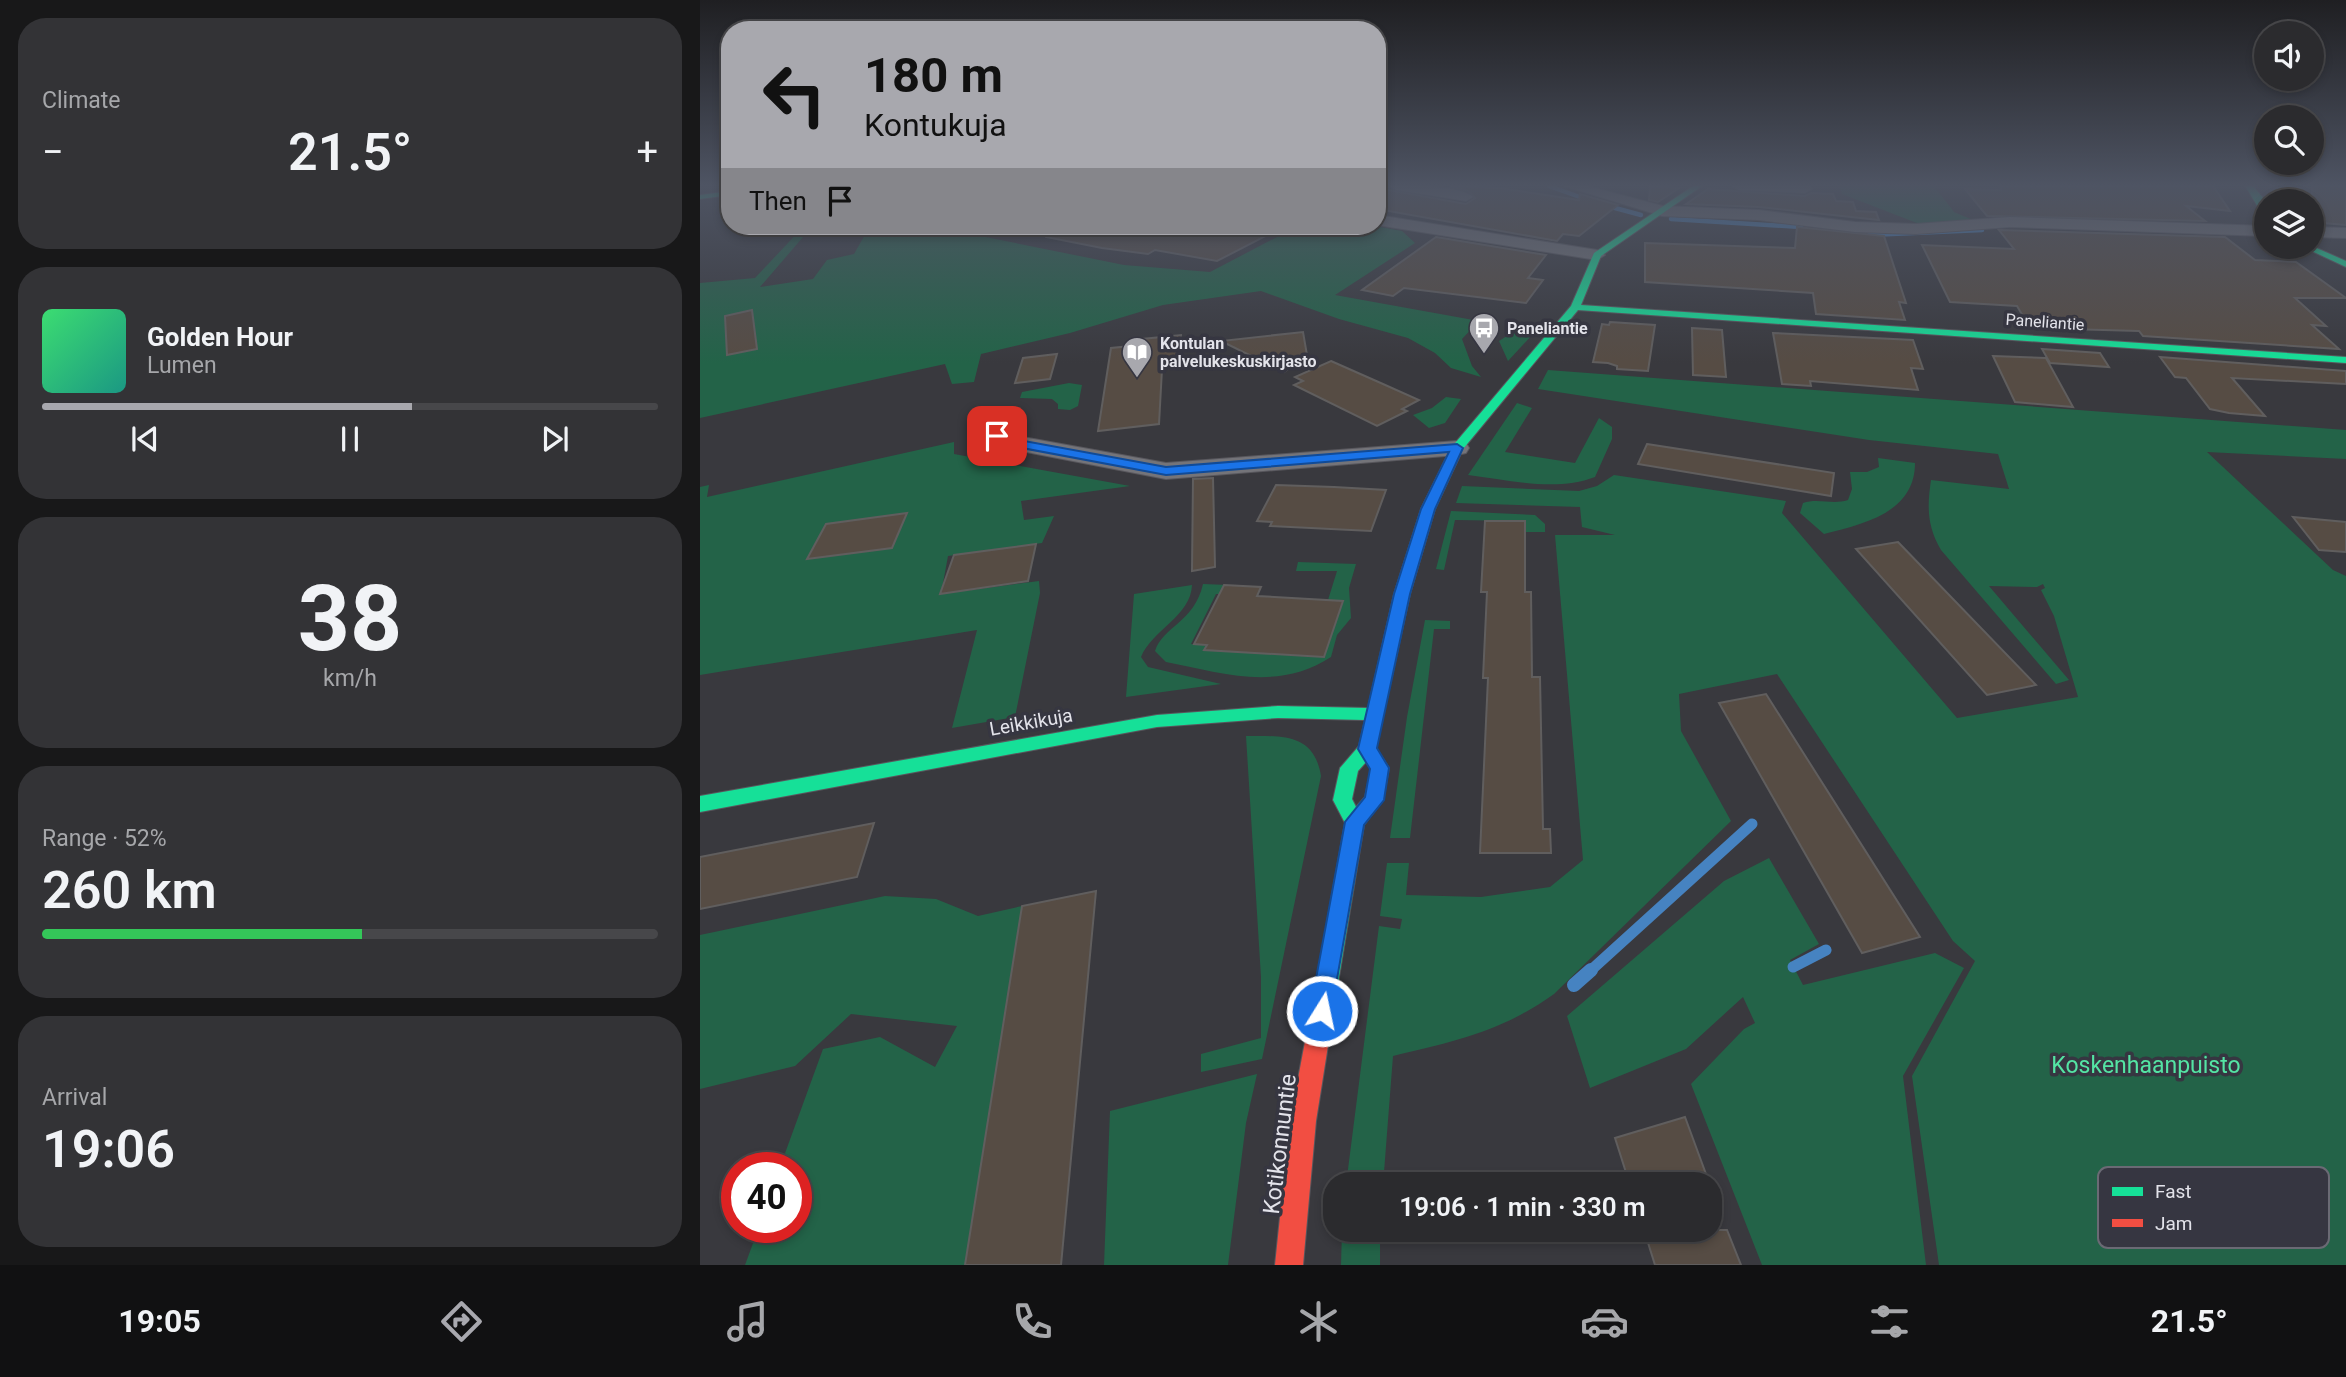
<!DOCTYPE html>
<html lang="en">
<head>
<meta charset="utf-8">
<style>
  :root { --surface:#2b2b2e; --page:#333336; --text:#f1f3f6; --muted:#a6a7aa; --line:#47474a; --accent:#a8a8ae }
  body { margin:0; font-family:Roboto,sans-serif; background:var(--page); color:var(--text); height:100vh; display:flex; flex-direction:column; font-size:26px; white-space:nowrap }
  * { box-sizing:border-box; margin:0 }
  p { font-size:23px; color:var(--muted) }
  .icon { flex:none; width:38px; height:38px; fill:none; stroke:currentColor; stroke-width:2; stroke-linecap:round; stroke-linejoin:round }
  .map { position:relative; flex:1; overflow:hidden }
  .drawer { display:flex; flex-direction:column; gap:18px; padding:18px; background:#181819; width:700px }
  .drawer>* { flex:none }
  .guide { position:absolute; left:21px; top:21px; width:665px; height:214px; border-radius:28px; box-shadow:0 4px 10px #0003,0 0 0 2px var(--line); background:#a8a8ae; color:#111; overflow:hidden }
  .tools { position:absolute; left:1554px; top:21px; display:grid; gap:14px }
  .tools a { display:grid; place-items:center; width:70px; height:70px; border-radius:50%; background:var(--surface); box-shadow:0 4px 10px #0003,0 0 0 2px var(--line); font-size:35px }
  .speed { position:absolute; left:21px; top:1152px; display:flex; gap:14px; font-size:35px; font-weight:700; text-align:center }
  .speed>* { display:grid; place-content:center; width:91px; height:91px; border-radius:50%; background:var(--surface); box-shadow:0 4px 10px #0003,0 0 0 2px var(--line); line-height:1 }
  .speed .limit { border:10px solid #d22; background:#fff; color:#111 }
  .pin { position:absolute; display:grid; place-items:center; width:60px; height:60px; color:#fff; margin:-30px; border-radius:14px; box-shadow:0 4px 10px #0006 }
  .me { position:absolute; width:77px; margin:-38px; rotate:10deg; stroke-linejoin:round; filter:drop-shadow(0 0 5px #0008) }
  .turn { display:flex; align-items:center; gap:24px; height:147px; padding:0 28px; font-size:32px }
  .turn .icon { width:91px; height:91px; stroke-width:2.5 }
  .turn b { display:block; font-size:49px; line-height:60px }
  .then { display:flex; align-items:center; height:66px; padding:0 28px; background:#0003; gap:14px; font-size:26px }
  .big { font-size:52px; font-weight:600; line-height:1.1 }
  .drawer .card { flex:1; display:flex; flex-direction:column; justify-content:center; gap:10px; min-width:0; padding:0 24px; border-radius:28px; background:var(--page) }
  .drawer .dial { align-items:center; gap:0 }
  .dial b { font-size:91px; line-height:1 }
  .song { display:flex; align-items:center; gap:21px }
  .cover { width:84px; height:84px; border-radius:10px; background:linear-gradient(135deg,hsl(140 70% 55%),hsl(170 70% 35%)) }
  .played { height:7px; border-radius:4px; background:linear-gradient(90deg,var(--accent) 60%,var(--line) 60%) }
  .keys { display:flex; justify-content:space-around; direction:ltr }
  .heat { display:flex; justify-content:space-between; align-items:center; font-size:38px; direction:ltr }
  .charge { height:10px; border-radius:5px; background:linear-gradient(90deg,#34c759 52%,var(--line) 0) }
  .trip { position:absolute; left:623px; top:1172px; width:399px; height:70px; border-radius:28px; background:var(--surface); box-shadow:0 4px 10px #0003,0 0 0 2px var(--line); font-weight:600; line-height:70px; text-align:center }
  .tabs { display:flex; height:112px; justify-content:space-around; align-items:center; background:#111112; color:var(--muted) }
  .tabs .icon { width:49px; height:49px }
  .tabs .active { color:var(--accent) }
  .tabs b { font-size:32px; color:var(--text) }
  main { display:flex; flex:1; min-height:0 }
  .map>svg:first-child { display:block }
  .green { fill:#236348 }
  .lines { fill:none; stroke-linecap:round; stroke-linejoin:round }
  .stream-far2 { stroke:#4683c1; stroke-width:4.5 }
  .stream-far1 { stroke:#4683c1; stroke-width:11 }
  .stream { stroke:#4683c1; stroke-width:14 }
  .building { fill:#564c44; stroke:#605e5e; stroke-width:2 }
  .street-casing { stroke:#58575d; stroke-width:2 }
  .fast-casing { stroke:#58575d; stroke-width:2 }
  .jam-casing { stroke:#58575d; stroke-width:2 }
  .street { fill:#747479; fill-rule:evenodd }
  .fast { fill:#16e098; fill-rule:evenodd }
  .jam { fill:#f24e42; fill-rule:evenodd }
  .route { fill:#1a73e8; stroke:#114b97; stroke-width:2 }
  .labels { text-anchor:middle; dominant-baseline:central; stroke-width:7; stroke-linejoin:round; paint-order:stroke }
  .far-street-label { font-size:16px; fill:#e3e3ea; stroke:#363641 }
  .far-poi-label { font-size:16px; font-weight:bold; fill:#e3e3ea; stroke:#363641; text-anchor:start }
  .street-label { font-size:19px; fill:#e3e3ea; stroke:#363641 }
  .near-park-label { font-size:23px; fill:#54e4a4; stroke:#363641 }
  .near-street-label { font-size:23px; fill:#e3e3ea; stroke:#363641 }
  .key { fill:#363641; stroke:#6a6a74; stroke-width:2 }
  .key-label { font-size:19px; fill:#e3e3ea }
</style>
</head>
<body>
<main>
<section class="drawer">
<div class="card"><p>Climate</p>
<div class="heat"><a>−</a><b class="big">21.5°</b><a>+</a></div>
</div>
<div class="card">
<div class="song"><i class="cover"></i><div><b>Golden Hour</b><p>Lumen</p></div></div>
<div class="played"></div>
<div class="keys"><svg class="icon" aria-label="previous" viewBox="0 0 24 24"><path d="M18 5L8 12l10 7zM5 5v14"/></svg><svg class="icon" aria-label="pause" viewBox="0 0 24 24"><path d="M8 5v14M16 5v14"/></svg><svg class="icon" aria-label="next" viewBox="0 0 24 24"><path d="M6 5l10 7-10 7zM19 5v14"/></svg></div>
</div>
<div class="card dial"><b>38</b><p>km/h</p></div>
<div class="card"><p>Range · 52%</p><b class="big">260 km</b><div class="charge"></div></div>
<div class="card"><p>Arrival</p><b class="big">19:06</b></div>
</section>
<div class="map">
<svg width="1646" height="1265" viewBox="0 0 1646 1265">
  <rect width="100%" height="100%" fill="#39393e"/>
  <g class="green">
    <path d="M1139 186H1234L1254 212 1273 220 1222 225 1142 194Z"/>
    <path d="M104 226H127L110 229 60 287 113 279 127 260 154 254 170 226H231L424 265 510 272 598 226H675L702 231 715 243 635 295 779 321 762 339 772 366 781 377 751 368 735 353 708 338 639 319 561 291 463 305 370 333 281 354 274 382 252 384 245 364 0 418V283L55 278Z"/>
    <path d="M824 332 833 334 808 361 799 341 810 334Z"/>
    <path d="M848 370 1646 430V459L1507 452 1633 570 1646 576V1265H1239L1212 1076 1275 961 1253 941 1077 674 979 694 981 731 1031 821 854 994C801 1032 755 1041 693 1056L683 1185H646L679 926 700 929 702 919 680 916 687 863H709L706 895 781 897 850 887 883 860 855 535H915L882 527 880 507 756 503 762 486 879 491 897 486 914 475 1086 501 1082 513 1257 718 1378 697 1354 616 1341 590 1345 588 1343 584 1337 587 1289 586 1369 680 1356 684 1241 550C1227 526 1227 507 1231 480L1309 489 1298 454 1169 440 838 389Z"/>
    <path d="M369 383 382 385 378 406 370 410 358 409V404L352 399 320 398 322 392Z"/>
    <path d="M746 397 761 399 745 423 729 428 713 415 732 408Z"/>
    <path d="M817 403 832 408 805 452 875 463 899 418 912 427V439L895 477C856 492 809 480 768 475Z"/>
    <path d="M254 442V454L430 486 321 501 324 520 354 516 342 543 248 556 241 594 339 581 340 593 315 717 252 728 277 630 0 675V487L9 485 7 497Z"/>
    <path d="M1178 458 1215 463C1215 513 1163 524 1124 534L1100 513 1103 503C1118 498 1133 505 1148 500L1152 489 1150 472H1167L1179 467Z"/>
    <path d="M751 511 835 515 845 524V532H825V521L755 520 744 570 736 569Z"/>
    <path d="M598 562 656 564 649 588 651 618 637 635 631 657C577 692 523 673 466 662L455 651C463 626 494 623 503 584L528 585 523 594H516L491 644 623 657 643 602 628 600 637 571H596Z"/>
    <path d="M492 585C491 616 452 630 441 657L448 667 521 684 426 697 434 594Z"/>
    <path d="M725 620 750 621V629H734L710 838H690L707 717Z"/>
    <path d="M546 736C582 736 614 733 621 776L562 1059 501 1072V1054L561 1038V977Z"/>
    <path d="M1069 858 1119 944 1090 960 1103 985 1235 953 1264 968 1203 1076 1226 1265H1062L991 1084 1044 1029 1055 1023 1043 997 986 1049 890 1088 867 1016 1024 881Z"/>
    <path d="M185 896 236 899 278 916 322 906 265 1265H45L59 1227H96V1167H80L123 1049 180 1037 235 1067 257 1026 151 1014 95 1066 0 1089V935Z"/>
    <path d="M557 1074 546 1123 528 1265H404L410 1111Z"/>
    <path d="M642 1230H680V1265H641Z"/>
  </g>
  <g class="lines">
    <g class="stream-far2">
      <path d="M849 186 891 201"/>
      <path d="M904 205 941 215"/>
      <path d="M971 219 1101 227"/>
      <path d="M1169 235 1282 230"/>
    </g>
    <g class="stream-far1">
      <path d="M1093 967 1126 950"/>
      <path d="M889 972 1052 824"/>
    </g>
    <path class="stream" d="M874 985 891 970"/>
  </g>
  <g class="building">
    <path d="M750 186 800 188 879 200 880 194 918 205 879 236 863 234 857 241 677 209V188L766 204 775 198 768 191Z"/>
    <path d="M950 186 979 188 958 202 949 200Z"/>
    <path d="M1301 186H1513L1530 211 1486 206 1505 221 1287 216 1265 189 1301 190Z"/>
    <path d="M1612 186H1646V225L1612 222Z"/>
    <path d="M1008 189 1105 196 1111 193 1133 194 1136 201 1153 202 1156 211 1176 212 1179 220 1059 207 986 204Z"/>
    <path d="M347 226H585L517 261 455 250 448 254 402 248 346 237Z"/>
    <path d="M1097 227 1184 236 1206 303 1199 302 1205 320 1116 314 1113 293 945 282V243L1095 248Z"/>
    <path d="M1299 230 1525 237 1555 260 1596 262 1646 298H1595L1626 326 1612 325 1639 349 1443 336 1439 331 1330 328 1317 306 1250 302 1222 245 1314 249Z"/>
    <path d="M736 237 846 255 828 278 843 280 826 303 704 288 693 296 662 290Z"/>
    <path d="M52 310 57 349 27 355 25 316Z"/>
    <path d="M910 322 955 325 948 371 917 369V366L908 363 893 362 902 324 909 325Z"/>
    <path d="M992 328 1022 330 1026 377 993 375Z"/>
    <path d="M603 332 607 355 584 372 521 341Z"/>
    <path d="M1073 333 1213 340 1223 369 1211 368 1218 390 1110 381 1111 386 1082 384Z"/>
    <path d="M481 335 480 367 462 369 459 424 398 431 411 348 441 345 442 339Z"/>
    <path d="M1342 349 1400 353 1409 367 1350 363Z"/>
    <path d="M357 354 350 379 315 383 323 358Z"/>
    <path d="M1293 356 1346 358 1373 407 1315 402Z"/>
    <path d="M1460 357 1646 371V384L1532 378 1565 416 1529 413 1510 409 1486 378 1475 377Z"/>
    <path d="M631 361 683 384 719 400 702 409 707 411 677 426 594 385 603 381 595 377Z"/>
    <path d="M947 444 1134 473 1131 496 938 464Z"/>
    <path d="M513 478 515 567 492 571 493 479Z"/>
    <path d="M576 485 634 487 686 490 671 531 570 526 572 522 557 521Z"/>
    <path d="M207 513 192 548 107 559 126 524Z"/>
    <path d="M1593 517 1646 522V552L1619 550Z"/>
    <path d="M785 521H825V592H831L832 677H840L843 829H850L851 853H780L788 678H783L787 592H781Z"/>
    <path d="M1198 542 1336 685 1287 695 1156 549Z"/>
    <path d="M336 544 328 581 240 594 254 555Z"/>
    <path d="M524 585 561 587 557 596 643 601 624 657 504 650 507 645 494 644Z"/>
    <path d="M1066 694 1220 937 1162 953 1019 703Z"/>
    <path d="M174 823 157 877 0 909V857Z"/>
    <path d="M396 891 361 1265H265L322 906Z"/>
    <path d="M985 1117 1010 1185H930L915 1138Z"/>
    <path d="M944 1230H1027L1041 1265H955Z"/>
  </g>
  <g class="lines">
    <g class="street-casing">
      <g id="street">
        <path d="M689 186C709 186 759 184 773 197L766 201 696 190Z"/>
        <path d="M864 186H887L963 206 1059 210 1155 222 1216 224 1310 217 1566 226V236L1310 227 1216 234 1155 232 1059 220 962 216Z"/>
        <path d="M1032 186H1110L1112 189 1105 193 1039 190Z"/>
        <path d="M677 215 897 250 905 255 897 260 677 225Z"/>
        <path d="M1612 227 1646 228V238L1612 237Z"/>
        <path d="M297 429 317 436 466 463 757 441 766 443 769 448 766 453 757 455 466 479 301 447 285 436 289 431Z"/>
      </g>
    </g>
    <g class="fast-casing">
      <g id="fast">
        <path d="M993 186H1002L901 256 881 305 1646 357V363L878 310 763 449 735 509 710 594 676 748 689 768 683 800 664 825 637 989 634 997 626 1000 618 997 615 989 645 823 633 800 640 768 659 746 665 720 578 718 457 727 0 812V796L457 715 578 706 668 708 694 594 721 509 751 448 871 306 894 253ZM666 762 671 769 665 797 656 807 652 799 658 771Z"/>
        <path d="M1545 186H1553L1564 199 1566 216C1560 213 1551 194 1545 186Z"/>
        <path d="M30 191V195L0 199V195Z"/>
        <path d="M1612 246 1646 261V267L1603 247Z"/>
      </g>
    </g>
    <g class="jam-casing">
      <path id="jam" d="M626 978 634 981 637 989 616 1121 603 1265H575L590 1121 615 989 618 981Z"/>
    </g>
    <use href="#street" class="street"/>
    <use href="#fast" class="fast"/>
    <use href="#jam" class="jam"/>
  </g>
  <linearGradient id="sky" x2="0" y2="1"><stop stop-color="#1f1f22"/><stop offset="0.51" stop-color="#4e5463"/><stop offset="1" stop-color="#4e5463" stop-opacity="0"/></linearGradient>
  <rect width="1646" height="363" fill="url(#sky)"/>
  <path class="route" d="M297 432 313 439 466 467 757 444 763 448 735 509 710 594 677 748 689 768 684 800 664 825 630 1019 622 1023 614 1019 610 1011 645 822 665 797 670 769 658 749 694 594 721 509 749 452 466 475 306 445 291 436Z"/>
  <defs>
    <g id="bus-pin" transform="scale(1.575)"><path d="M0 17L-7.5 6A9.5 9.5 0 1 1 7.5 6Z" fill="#a8a8ae" stroke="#363641"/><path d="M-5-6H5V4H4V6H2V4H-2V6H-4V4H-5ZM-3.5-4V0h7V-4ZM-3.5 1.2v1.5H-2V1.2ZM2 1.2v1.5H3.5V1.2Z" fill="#fff"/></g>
    <g id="library-pin" transform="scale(1.575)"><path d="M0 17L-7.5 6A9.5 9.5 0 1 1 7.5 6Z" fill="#a8a8ae" stroke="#363641"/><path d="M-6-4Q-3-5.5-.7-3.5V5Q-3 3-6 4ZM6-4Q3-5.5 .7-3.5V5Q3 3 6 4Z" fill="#fff"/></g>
  </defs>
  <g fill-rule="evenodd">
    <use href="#bus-pin" x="784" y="328"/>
    <use href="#library-pin" x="437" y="352"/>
  </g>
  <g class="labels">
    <g class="far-street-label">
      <text transform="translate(1345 322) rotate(4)">Paneliantie</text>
    </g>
    <g class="far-poi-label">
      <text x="807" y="328">Paneliantie</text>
      <text x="460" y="343">Kontulan<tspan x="460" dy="18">palvelukeskuskirjasto</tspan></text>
    </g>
    <g class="street-label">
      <text transform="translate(331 722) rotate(-10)">Leikkikuja</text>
    </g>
    <g class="near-park-label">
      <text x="1446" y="1065">Koskenhaanpuisto</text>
    </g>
    <g class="near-street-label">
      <text transform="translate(580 1144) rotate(-83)">Kotikonnuntie</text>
    </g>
  </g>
  <rect x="1398" y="1167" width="231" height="81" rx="10" class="key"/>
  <rect x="1412" y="1187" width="31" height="9" fill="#16e098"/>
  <rect x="1412" y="1219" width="31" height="8" fill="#f24e42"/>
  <g class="key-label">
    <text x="1455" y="1198">Fast</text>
    <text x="1455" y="1230">Jam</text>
  </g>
</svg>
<div class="tools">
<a><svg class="icon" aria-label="sound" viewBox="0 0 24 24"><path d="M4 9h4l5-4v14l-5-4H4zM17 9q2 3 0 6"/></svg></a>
<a><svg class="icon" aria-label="search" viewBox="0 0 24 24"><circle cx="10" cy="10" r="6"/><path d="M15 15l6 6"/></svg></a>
<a><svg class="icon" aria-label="layers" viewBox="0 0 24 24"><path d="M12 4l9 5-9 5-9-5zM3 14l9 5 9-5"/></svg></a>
</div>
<div class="speed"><div class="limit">40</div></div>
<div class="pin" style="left:297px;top:436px;background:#d93025"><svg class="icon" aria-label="arrive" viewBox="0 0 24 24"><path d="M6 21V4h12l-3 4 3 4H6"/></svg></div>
<svg class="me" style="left:622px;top:1011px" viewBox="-20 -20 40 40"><circle r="17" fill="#1a73e8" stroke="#fff" stroke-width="3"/><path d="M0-11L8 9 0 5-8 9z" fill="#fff"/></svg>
<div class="trip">19:06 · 1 min · 330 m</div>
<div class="guide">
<div class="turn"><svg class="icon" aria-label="left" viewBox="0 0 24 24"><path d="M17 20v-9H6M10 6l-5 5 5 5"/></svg><div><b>180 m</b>Kontukuja</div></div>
<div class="then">Then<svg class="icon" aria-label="arrive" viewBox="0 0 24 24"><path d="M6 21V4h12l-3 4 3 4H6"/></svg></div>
</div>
</div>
</main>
<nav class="tabs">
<b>19:05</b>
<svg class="icon active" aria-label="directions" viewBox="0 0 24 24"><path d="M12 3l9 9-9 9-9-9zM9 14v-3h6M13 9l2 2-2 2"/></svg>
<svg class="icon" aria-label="music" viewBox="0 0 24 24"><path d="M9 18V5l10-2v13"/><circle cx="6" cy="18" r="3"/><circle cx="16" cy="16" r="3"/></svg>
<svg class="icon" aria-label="phone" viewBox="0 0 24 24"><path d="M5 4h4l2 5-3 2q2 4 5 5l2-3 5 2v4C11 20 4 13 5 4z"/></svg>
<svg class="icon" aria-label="climate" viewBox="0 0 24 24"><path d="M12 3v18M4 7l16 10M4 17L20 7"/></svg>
<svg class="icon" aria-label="car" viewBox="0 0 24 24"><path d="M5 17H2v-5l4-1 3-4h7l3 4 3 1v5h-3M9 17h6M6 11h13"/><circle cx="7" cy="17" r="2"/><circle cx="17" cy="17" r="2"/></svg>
<svg class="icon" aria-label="filters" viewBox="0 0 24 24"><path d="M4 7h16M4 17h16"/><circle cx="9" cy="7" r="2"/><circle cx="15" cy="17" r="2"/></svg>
<b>21.5°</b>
</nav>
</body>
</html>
